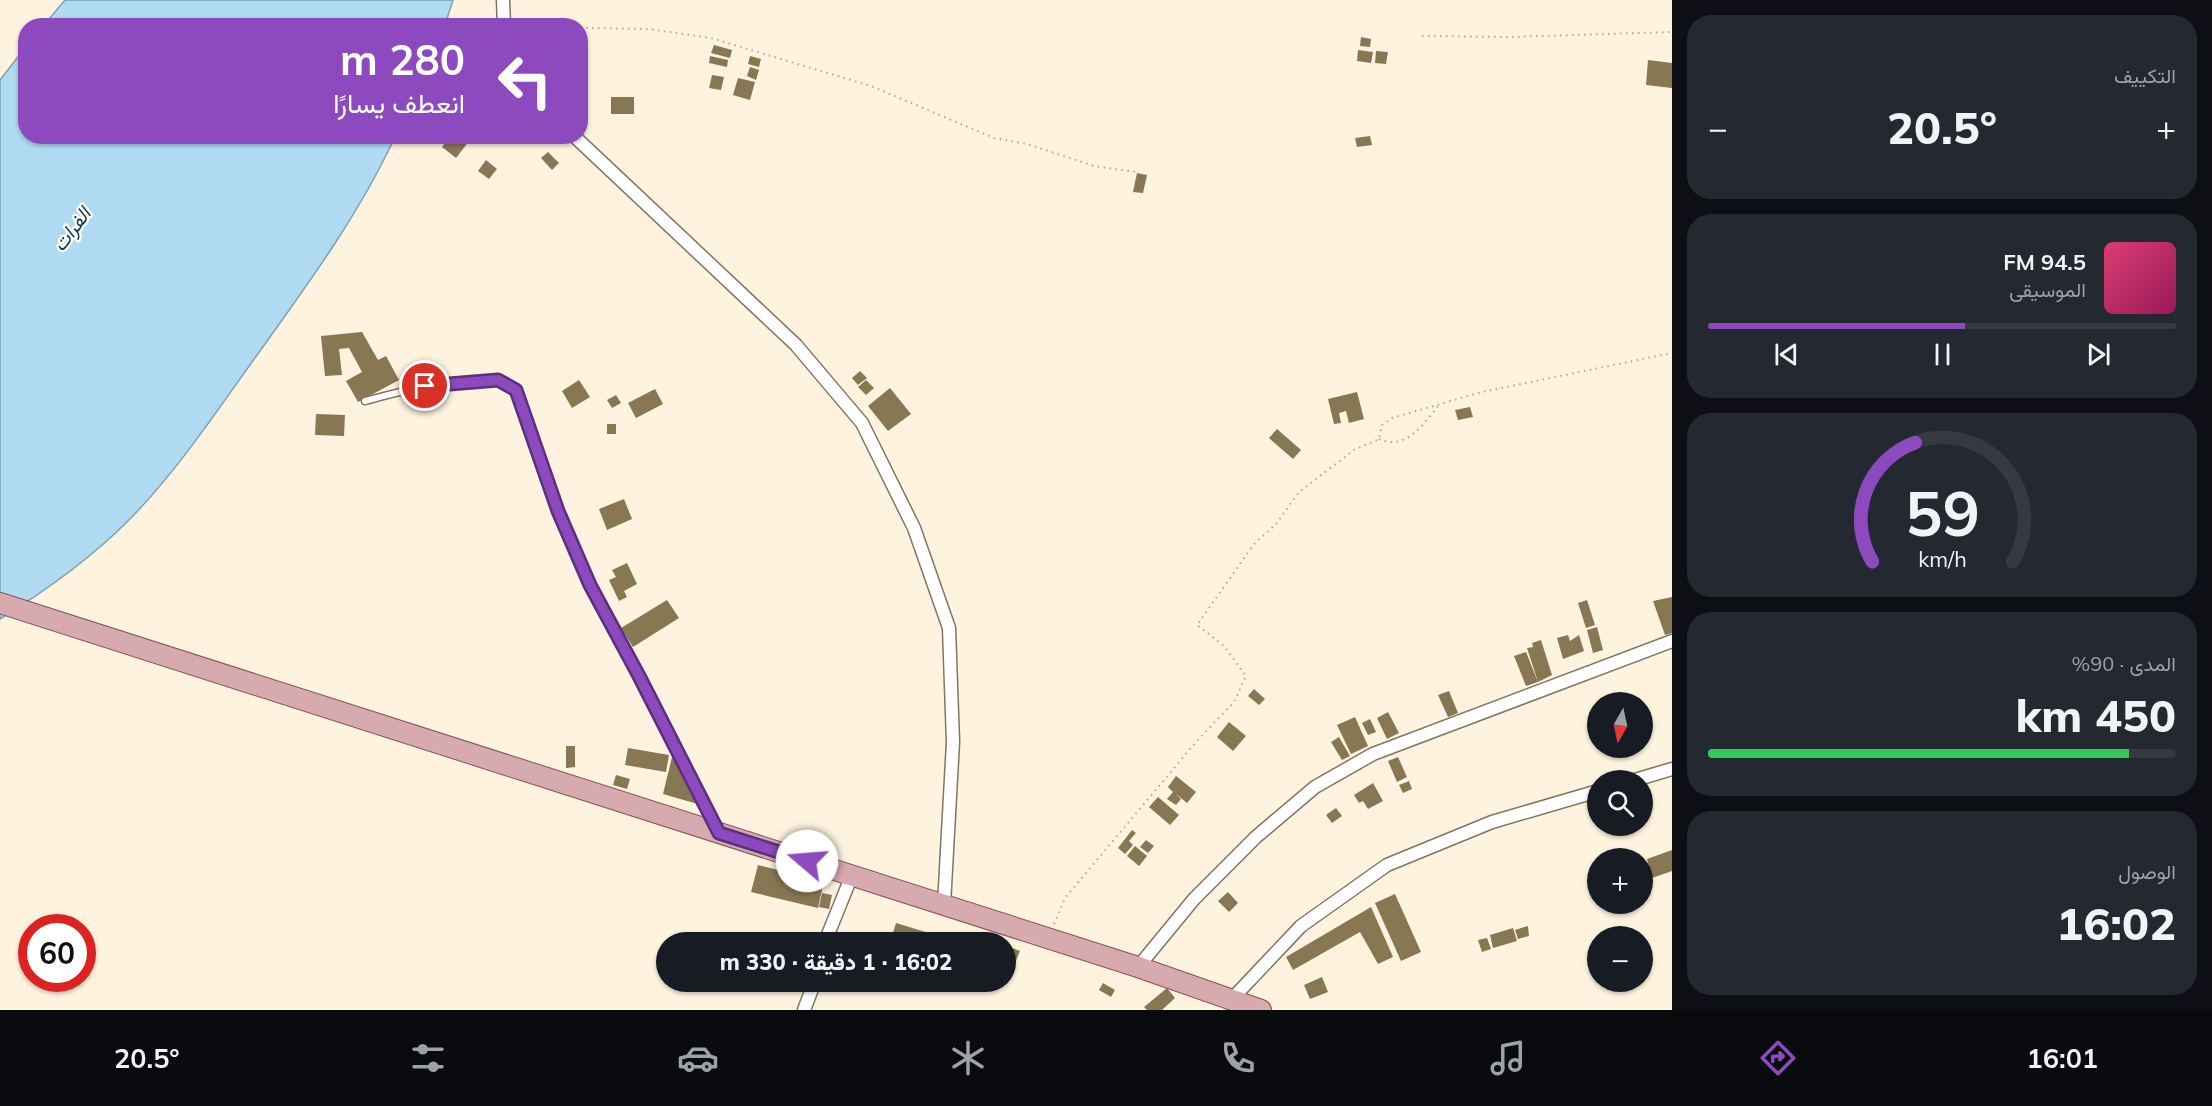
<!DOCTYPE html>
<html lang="ar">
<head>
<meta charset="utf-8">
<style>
  :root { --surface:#171b24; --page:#242831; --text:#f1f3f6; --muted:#9ea1a6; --line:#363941; --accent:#8d4abe }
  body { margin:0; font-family:Mulish,Vazirmatn,sans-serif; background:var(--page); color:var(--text); direction:rtl; height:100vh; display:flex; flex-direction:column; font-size:22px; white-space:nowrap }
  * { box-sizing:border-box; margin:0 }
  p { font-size:20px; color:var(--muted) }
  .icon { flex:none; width:33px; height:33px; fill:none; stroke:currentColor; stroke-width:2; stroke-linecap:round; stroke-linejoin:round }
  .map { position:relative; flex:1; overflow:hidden; direction:ltr }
  .side { display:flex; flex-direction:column; gap:15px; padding:15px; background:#0d0f14; width:540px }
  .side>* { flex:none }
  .hud { position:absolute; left:18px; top:18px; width:570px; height:126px; border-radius:24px; box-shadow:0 2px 4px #0004; direction:rtl; background:#8d4abe; color:#fff; overflow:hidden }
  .needle { width:39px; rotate:189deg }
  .buttons { position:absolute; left:1587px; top:692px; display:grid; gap:12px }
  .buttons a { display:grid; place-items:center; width:66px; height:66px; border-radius:50%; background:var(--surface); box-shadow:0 2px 4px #0004; font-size:30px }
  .speed { position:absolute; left:18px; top:914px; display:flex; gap:12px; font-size:30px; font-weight:700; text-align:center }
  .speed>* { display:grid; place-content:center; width:78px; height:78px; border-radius:50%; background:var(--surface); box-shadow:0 2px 4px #0004; line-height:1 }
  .speed .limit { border:9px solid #d22; background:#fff; color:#111 }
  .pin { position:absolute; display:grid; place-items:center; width:51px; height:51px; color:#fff; margin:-26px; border:3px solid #fff; border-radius:50%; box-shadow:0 2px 6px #0007 }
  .me { position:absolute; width:66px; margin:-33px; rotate:288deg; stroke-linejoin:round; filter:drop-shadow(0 0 4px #0008) }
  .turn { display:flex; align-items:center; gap:21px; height:126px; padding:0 24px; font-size:27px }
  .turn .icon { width:78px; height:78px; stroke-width:2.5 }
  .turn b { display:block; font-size:42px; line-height:51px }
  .big { font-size:45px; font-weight:800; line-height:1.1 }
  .side .widget { flex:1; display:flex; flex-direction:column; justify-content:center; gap:9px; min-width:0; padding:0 21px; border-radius:24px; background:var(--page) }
  .side .dial { align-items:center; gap:0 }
  .dial svg { height:156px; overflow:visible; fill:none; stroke:var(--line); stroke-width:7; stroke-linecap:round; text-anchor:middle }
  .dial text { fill:var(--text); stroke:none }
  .song { display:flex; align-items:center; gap:18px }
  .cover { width:72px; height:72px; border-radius:9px; background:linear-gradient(135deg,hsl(340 70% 55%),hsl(330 70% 35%)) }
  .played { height:6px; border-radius:3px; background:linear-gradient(90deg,var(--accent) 55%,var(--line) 55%) }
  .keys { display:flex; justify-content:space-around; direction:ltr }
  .heat { display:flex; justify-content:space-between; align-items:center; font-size:33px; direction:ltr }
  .charge { height:9px; border-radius:4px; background:linear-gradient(90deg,#34c759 90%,var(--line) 0) }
  .trip { position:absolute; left:656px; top:932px; width:360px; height:60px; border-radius:30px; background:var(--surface); box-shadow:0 2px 4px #0004; font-weight:800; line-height:60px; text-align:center; direction:rtl }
  .menu { display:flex; height:96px; justify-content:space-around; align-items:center; background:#090b0e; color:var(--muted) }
  .menu .icon { width:42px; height:42px }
  .menu .selected { color:var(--accent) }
  .menu b { font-size:27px; color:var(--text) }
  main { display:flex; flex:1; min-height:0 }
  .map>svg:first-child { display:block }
  .water { fill:#afdaf1; stroke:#83a0ae; stroke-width:1.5 }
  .building { fill:#887753 }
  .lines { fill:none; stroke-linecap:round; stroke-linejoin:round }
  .lane-casing { stroke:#7f7765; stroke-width:9 }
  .street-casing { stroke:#7f7765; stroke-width:15 }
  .primary-casing { stroke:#855356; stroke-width:22 }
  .path { stroke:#afa798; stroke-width:2; stroke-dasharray:1.5 4.5; stroke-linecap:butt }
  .lane { stroke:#fff; stroke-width:6 }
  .street { stroke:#fff; stroke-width:12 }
  .primary { stroke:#d7aaaf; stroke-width:20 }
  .route-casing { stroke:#5c307c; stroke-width:15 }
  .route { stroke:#8d4abe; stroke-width:10 }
  .labels { text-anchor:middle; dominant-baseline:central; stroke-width:4.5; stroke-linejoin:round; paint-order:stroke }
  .water-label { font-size:20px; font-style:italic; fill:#133949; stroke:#fff }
</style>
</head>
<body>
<main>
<section class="side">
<div class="widget"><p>التكييف</p>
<div class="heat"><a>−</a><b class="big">20.5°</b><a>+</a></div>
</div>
<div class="widget">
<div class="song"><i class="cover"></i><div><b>94.5 FM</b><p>الموسيقى</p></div></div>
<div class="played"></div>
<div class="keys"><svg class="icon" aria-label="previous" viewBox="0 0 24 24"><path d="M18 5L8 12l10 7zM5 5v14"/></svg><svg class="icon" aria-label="pause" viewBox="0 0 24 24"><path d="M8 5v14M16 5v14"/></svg><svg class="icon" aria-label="next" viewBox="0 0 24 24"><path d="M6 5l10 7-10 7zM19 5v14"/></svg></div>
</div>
<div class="widget dial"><svg viewBox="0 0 100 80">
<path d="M14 69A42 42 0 1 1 86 69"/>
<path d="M14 69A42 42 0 0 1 36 8" stroke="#8d4abe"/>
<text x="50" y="56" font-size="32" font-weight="700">59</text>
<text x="50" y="72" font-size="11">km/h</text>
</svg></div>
<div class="widget"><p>المدى · 90%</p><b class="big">450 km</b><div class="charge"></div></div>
<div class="widget"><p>الوصول</p><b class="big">16:02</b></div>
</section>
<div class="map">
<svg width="1672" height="1010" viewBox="0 0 1672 1010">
  <rect width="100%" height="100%" fill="#fdf3df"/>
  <g class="water">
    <path d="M65 0H453L445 25H44Z"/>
    <path d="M25 48 26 136 395 137C360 212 313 277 265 344 222 403 181 467 129 520 90 559 47 590 0 619V80Z"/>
  </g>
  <g class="building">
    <path d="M1361 37 1371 39 1370 47 1360 46Z"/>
    <path d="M714 45 732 50 730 58 711 53Z"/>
    <path d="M1358 50 1373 52 1371 63 1357 61Z"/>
    <path d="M1376 51 1388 52 1386 64 1375 63Z"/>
    <path d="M710 56 728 60 727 67 709 63Z"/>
    <path d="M750 56 761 59 759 67 748 64Z"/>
    <path d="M1648 60 1672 63V88L1646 85Z"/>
    <path d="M750 67 759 70 756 80 747 76Z"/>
    <path d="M712 75 724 77 721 90 709 88Z"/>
    <path d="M738 78 755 82 750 100 733 95Z"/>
    <rect x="611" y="97" width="23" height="17"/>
    <path d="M450 136H473L456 158 442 147Z"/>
    <path d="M1370 136 1372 145 1357 147 1355 138Z"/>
    <path d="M548 152 559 163 552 170 541 158Z"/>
    <path d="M486 160 497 169 489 179 478 171Z"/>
    <path d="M1137 173 1147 175 1143 193 1133 192Z"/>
    <path d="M362 332 378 360 386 356 399 380 358 402 346 381 362 372 349 348 339 349 342 375 325 376 321 336Z"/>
    <path d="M860 371 867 378 858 385 852 378Z"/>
    <path d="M579 380 590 397 572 408 562 391Z"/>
    <path d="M866 380 874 388 866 395 858 387Z"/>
    <path d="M890 388 911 414 888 431 868 406Z"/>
    <path d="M655 389 663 404 636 418 628 403Z"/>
    <path d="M1357 392 1364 419 1349 423 1346 411 1339 413 1341 423 1334 424 1328 399Z"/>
    <path d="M616 395 621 403 612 408 607 400Z"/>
    <path d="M1470 407 1473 417 1458 420 1455 410Z"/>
    <path d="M316 414 345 415 344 436 315 435Z"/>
    <rect x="607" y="424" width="9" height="10"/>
    <path d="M1277 429 1301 450 1293 459 1269 438Z"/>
    <path d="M624 499 632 519 607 530 599 509Z"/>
    <path d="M627 563 637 584 624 591 627 597 619 601 609 580 616 577 612 570Z"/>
    <path d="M1672 597V633L1665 635 1653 601Z"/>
    <path d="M667 600 679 618 633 647 621 628Z"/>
    <path d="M1587 600 1595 625 1586 628 1578 603Z"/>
    <path d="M1597 627 1603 650 1593 653 1587 630Z"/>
    <path d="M1568 635 1570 641 1579 635 1584 651 1563 659 1557 638Z"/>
    <path d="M1541 640 1552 675 1538 682 1527 648 1533 647 1532 643Z"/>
    <path d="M1526 652 1538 682 1526 686 1514 656Z"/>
    <path d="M1254 689 1265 699 1259 705 1248 696Z"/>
    <path d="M1449 691 1458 713 1448 717 1438 695Z"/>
    <path d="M1388 712 1399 733 1387 739 1377 718Z"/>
    <path d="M1355 717 1368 746 1351 754 1337 725Z"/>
    <path d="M1370 719 1376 732 1368 735 1362 723Z"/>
    <path d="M1229 722 1246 736 1233 751 1217 737Z"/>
    <path d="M1339 737 1350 756 1342 760 1331 742Z"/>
    <path d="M566 746H575V767L566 768Z"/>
    <path d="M628 748 669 755 666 772 625 765Z"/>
    <path d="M673 753 701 805 663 794Z"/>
    <path d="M1398 757 1407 777 1397 782 1388 761Z"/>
    <path d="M616 775 630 779 627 789 613 785Z"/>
    <path d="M1176 776 1196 792 1187 803 1176 794 1181 799 1176 805 1167 799 1173 792 1168 787Z"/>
    <path d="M1409 781 1412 789 1403 793 1399 785Z"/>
    <path d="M1373 783 1383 801 1368 809 1363 801 1359 803 1354 795Z"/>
    <path d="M1158 797 1179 815 1170 825 1149 807Z"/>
    <path d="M1336 808 1342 816 1332 823 1326 815Z"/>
    <path d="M1132 830 1136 833 1129 841 1133 845 1125 854 1118 848Z"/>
    <path d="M1146 840 1154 846 1148 853 1140 847Z"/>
    <path d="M1135 846 1147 856 1139 866 1127 856Z"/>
    <path d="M1672 850V871L1652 878 1647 859Z"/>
    <path d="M758 865 824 881 818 908 751 892Z"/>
    <path d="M1228 892 1238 903 1229 912 1218 901Z"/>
    <path d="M822 893 832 895 829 909 819 907Z"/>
    <path d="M1395 894 1421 952 1401 961 1375 903Z"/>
    <path d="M1371 907 1393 957 1378 964 1360 932 1293 970 1286 957Z"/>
    <path d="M896 923 929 933 927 942H890Z"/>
    <path d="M1528 926 1529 936 1518 939 1515 930Z"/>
    <path d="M1513 928 1517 941 1493 948 1490 935Z"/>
    <path d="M1487 938 1491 949 1482 952 1478 940Z"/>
    <path d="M1008 946 1020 951 1015 963 1005 959Z"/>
    <path d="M1322 977 1328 992 1310 999 1304 985Z"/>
    <path d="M1103 983 1115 990 1111 997 1099 990Z"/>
    <path d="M1167 988 1175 998 1162 1010H1147L1144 1007Z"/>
  </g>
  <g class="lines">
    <g class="lane-casing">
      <path id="lane" d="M365 401C399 392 489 366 516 390L557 511 590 585 716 827"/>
    </g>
    <g class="street-casing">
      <g id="street">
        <path d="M503 0 504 26"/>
        <path d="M574 136 796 345 862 423 914 528 949 628 953 742 944 905"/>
        <path d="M1635 780 1672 769"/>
        <path d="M825 942 852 875"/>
        <path d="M1138 967 1194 899 1256 837 1315 787 1373 754 1672 641"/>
        <path d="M1232 999 1301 926 1387 865 1492 822 1598 791"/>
        <path d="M804 1010 815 981"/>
      </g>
    </g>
    <g class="primary-casing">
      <path id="primary" d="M0 603 1138 967 1261 1010"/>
    </g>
    <g class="path">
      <path d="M580 28 649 29 711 38 871 86 994 138 1027 144 1094 166 1136 172"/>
      <path d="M1422 36 1508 37 1672 32"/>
      <path d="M1379 439C1405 451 1423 425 1438 406"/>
      <path d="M1054 924 1065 898 1196 742 1234 702 1246 676 1224 646 1197 625 1254 544 1276 524 1299 492 1354 450 1379 439 1382 425 1392 418 1482 392 1672 353"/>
    </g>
    <use href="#lane" class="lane"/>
    <use href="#street" class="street"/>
    <use href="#primary" class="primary"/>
  </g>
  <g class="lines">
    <g class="route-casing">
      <path id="route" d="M425 386 498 380 516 390 558 511 590 585 639 676 719 833 807 861"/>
    </g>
    <use href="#route" class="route"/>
  </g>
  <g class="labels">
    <g class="water-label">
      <text transform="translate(71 229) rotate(-53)">الفرات</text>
    </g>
  </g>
</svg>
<div class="buttons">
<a><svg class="needle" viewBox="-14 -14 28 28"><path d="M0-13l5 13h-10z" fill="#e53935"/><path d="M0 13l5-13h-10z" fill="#9ea1a6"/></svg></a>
<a><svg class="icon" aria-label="search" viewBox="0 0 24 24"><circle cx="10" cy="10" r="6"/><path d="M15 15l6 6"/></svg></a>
<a>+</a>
<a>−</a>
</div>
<div class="speed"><div class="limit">60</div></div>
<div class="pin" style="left:425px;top:386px;background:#d93025"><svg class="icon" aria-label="arrive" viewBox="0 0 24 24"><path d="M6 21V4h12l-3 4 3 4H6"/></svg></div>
<svg class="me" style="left:807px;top:861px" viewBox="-20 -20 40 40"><circle r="19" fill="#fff"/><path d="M0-13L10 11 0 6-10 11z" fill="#8d4abe"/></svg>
<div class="trip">16:02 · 1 دقيقة · 330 m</div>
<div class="hud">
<div class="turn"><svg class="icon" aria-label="left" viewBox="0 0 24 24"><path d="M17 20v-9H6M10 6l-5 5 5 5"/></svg><div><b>280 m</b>انعطف يسارًا</div></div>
</div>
</div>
</main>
<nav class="menu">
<b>16:01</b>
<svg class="icon selected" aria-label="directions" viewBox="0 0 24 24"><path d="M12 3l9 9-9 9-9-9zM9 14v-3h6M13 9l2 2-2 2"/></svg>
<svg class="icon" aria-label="music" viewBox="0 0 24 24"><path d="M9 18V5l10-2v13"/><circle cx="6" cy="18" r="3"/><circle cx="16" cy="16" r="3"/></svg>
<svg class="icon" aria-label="phone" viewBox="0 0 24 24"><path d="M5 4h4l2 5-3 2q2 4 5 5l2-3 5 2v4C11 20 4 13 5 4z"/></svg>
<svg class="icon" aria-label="climate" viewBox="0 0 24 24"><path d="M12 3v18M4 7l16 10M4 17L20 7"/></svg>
<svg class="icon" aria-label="car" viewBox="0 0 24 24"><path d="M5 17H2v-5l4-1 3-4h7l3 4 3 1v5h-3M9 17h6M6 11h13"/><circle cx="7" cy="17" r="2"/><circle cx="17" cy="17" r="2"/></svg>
<svg class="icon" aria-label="filters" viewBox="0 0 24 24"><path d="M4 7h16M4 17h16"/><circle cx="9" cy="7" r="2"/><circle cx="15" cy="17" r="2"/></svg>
<b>20.5°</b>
</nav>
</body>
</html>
